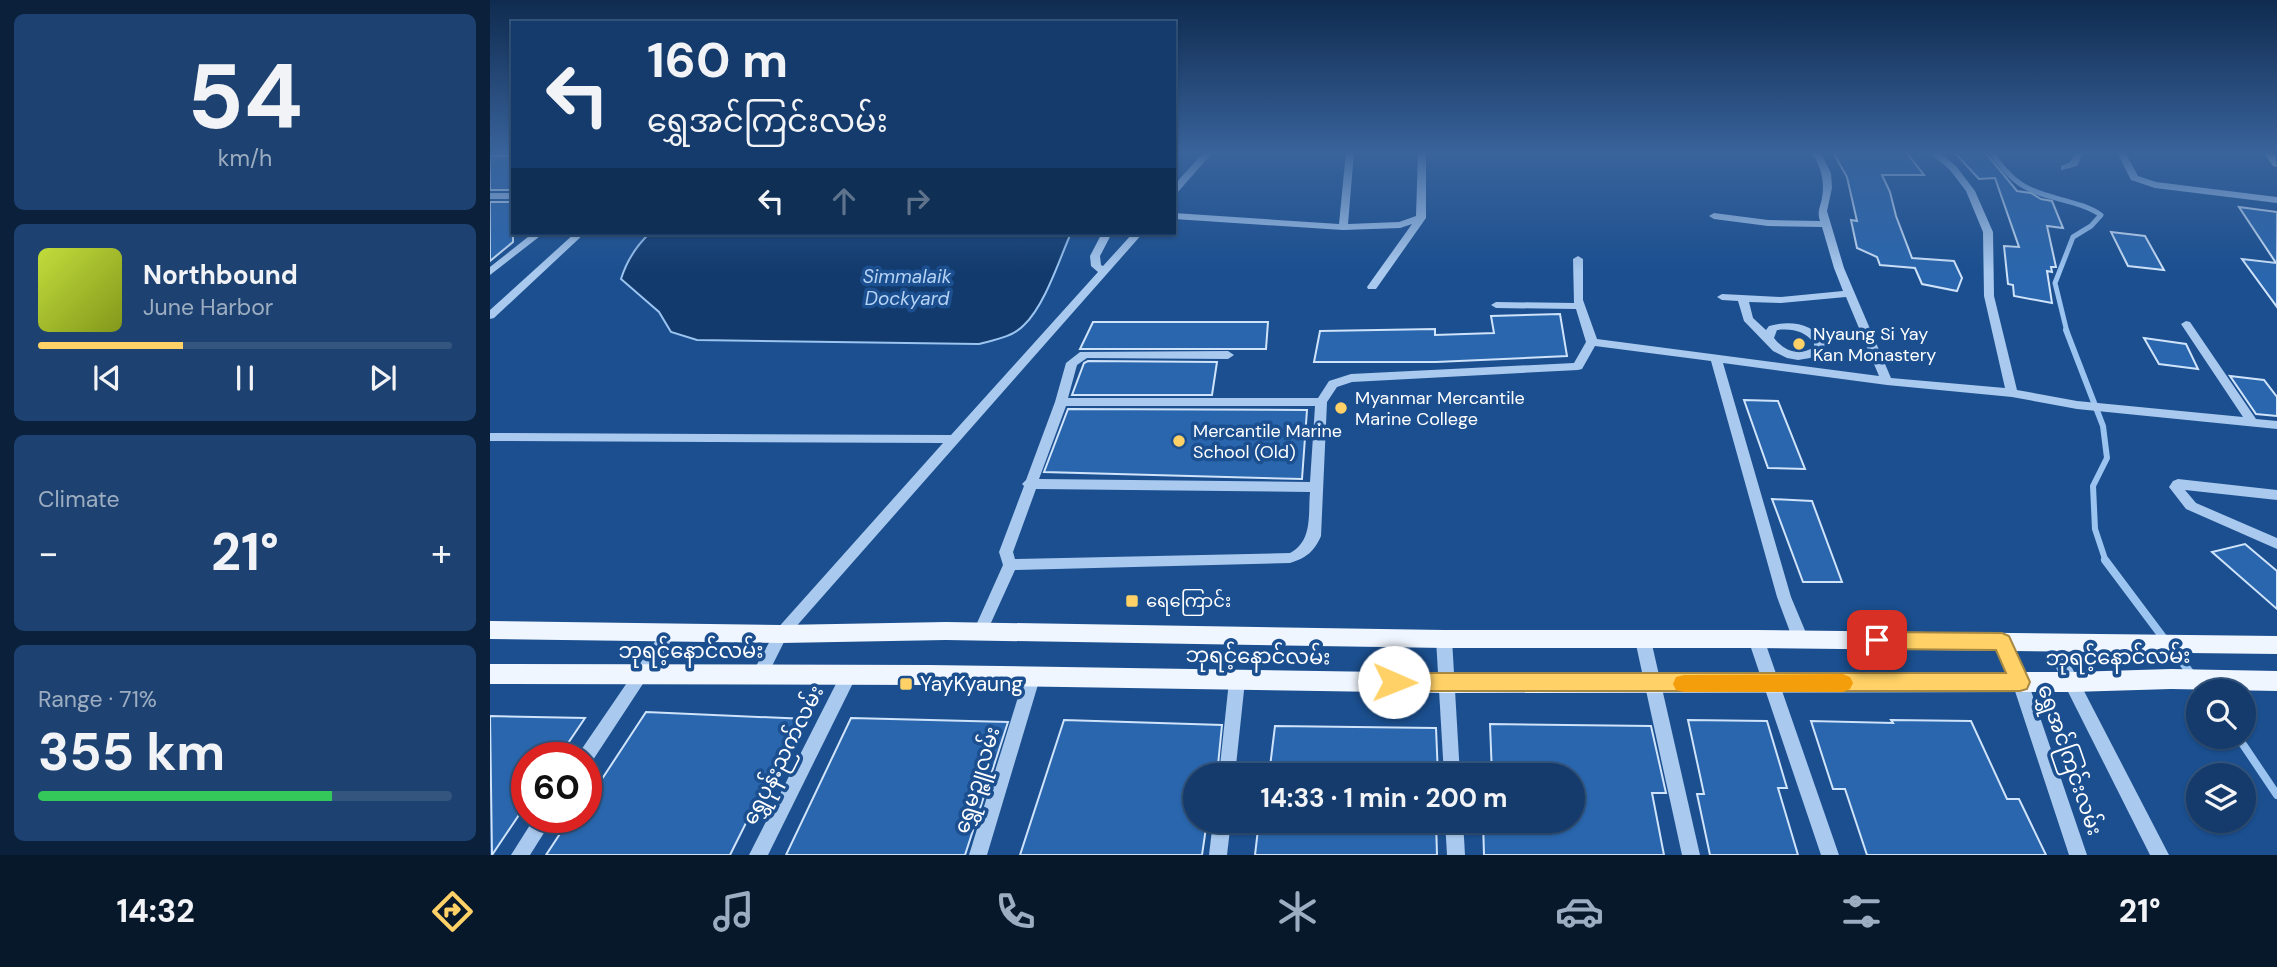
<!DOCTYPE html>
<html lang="en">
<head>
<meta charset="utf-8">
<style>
  :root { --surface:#143b6b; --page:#1d4271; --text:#f1f3f6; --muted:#9dadc1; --line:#33557e; --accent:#ffd166 }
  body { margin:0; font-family:"DM Sans","Noto Sans Myanmar",sans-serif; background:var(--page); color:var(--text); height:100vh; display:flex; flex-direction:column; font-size:26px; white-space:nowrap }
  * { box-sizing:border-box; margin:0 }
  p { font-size:23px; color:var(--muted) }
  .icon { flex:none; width:38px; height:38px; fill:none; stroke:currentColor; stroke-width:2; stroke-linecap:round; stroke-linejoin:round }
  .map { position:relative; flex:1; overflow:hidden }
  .sheet { display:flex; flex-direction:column; gap:14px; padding:14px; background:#0b203b; width:490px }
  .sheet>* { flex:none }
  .guide { position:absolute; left:21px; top:21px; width:665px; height:214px; border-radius:0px; box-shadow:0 2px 5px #0004,0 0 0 2px var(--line); background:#143b6b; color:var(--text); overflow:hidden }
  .buttons { position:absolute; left:1696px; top:679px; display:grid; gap:14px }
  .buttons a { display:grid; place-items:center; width:70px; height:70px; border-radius:50%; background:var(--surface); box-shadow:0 2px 5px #0004,0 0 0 2px var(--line); font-size:35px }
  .speed { position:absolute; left:21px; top:742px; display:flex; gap:14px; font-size:35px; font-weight:700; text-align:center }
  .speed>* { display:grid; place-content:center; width:91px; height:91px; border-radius:50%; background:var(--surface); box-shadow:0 2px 5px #0004,0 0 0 2px var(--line); line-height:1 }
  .speed .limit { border:10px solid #d22; background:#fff; color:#111 }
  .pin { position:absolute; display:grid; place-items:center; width:60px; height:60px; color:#fff; margin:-30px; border-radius:14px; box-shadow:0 4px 10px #0006 }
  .me { position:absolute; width:77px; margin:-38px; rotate:91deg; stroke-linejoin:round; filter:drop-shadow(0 0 5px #0008) }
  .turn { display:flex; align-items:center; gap:24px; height:147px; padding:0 21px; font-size:32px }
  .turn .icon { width:91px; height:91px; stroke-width:2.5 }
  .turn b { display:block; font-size:49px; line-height:60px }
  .lanes { display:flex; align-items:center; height:66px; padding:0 21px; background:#0003; justify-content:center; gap:35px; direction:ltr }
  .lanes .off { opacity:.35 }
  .big { font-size:52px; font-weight:700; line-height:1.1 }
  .sheet .tile { flex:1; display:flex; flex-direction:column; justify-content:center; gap:10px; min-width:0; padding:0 24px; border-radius:10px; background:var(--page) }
  .sheet .dial { align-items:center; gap:0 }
  .dial b { font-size:91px; line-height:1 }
  .song { display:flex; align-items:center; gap:21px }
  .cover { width:84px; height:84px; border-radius:10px; background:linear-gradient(135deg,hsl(70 70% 55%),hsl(70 70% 35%)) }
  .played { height:7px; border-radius:4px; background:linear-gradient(90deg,var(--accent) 35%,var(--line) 35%) }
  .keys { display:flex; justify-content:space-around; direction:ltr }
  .heat { display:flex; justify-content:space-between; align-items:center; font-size:38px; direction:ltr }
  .charge { height:10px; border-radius:5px; background:linear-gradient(90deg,#34c759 71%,var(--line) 0) }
  .trip { position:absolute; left:693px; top:763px; width:402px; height:70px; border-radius:35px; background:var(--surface); box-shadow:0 2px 5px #0004,0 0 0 2px var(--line); font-weight:700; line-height:70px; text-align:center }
  .tabs { display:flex; height:112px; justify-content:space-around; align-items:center; background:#08182b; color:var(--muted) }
  .tabs .icon { width:49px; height:49px }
  .tabs .active { color:var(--accent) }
  .tabs b { font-size:32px; color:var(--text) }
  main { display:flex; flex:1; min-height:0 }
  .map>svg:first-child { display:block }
  .water { fill:#123a6d; stroke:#9cc4f0; stroke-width:2 }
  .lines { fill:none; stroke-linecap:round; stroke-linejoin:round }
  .stream-far2 { stroke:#9cc4f0; stroke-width:5 }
  .stream-far1 { stroke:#9cc4f0; stroke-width:6 }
  .stream { stroke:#9cc4f0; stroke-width:8 }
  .building { fill:#2a66ad; stroke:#cfe3fa; stroke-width:2 }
  .minor { fill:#a9c9ee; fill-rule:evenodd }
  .major { fill:#f0f6ff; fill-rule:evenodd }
  .route { fill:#ffd166; stroke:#a68842; stroke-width:2 }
  .slow { fill:#f59e0b }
  .poi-dot { fill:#ffd166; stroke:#1b4f8f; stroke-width:2.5 }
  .labels { text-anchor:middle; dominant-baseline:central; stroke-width:7; stroke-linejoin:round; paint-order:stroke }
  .poi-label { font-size:18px; fill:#fff; stroke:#1b4f8f; text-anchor:start }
  .water-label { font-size:19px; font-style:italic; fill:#b5d3f5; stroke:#1b4f8f }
  .near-street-label { font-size:21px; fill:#fff; stroke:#1b4f8f }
  .near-poi-label { font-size:21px; fill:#fff; stroke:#1b4f8f; text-anchor:start }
</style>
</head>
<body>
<main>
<section class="sheet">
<div class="tile dial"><b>54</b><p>km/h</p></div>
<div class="tile">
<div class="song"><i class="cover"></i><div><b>Northbound</b><p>June Harbor</p></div></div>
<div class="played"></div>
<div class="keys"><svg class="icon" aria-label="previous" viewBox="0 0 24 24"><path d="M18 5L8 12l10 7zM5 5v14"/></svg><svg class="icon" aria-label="pause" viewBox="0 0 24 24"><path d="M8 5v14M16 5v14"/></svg><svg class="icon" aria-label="next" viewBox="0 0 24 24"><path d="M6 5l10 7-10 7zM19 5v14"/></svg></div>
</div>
<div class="tile"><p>Climate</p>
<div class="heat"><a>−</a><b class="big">21°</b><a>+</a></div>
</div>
<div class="tile"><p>Range · 71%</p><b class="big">355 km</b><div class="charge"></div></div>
</section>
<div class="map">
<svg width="1787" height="855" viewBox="0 0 1787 855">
  <rect width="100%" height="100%" fill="#1b4f8f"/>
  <path class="water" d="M160 233H581C569 260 555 305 534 325 523 337 504 340 489 344L207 340 181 332 169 312 131 279C137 260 146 246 160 233Z"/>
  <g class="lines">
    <path class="stream-far2" d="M1501 152C1510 164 1519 177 1532 185 1556 200 1587 199 1611 215L1601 226 1583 237 1565 283 1577 332"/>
    <path class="stream-far1" d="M1576 330 1613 426 1617 458 1603 486 1605 529 1616 562"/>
    <g class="stream">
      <path d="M1615 560 1675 640"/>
      <path d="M1681 648 1703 676"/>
      <path d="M1748 737 1787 795"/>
    </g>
  </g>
  <g class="building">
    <path d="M1343 152H1416L1434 175H1392L1400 192 1406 216 1422 258 1464 261 1472 278 1467 291 1432 284 1425 268 1390 265 1387 257 1367 248 1361 220 1367 221 1357 177Z"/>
    <path d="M1464 152H1495L1527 191 1541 193 1551 199 1562 201 1573 228 1557 226 1566 267H1561L1562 272 1557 271 1562 303 1524 296 1523 285 1518 284 1514 246 1529 247 1505 178 1489 179Z"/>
    <rect x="0" y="156" width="23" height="34"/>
    <path d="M0 202H23V242L0 261Z"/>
    <path d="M1749 207 1787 212V307L1752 259 1786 263Z"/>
    <path d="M1621 232 1655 236 1674 270 1638 266Z"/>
    <path d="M1070 314 1077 356 946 362H824L830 331 945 329V335L1004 333 1001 316Z"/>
    <path d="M603 322H778L776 349H590Z"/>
    <path d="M1654 338 1696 344 1708 369 1669 364Z"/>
    <path d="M598 361 727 362 722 395H582L594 363Z"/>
    <path d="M1740 376 1774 380 1787 397V416L1766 414Z"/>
    <path d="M1254 400 1288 401 1315 469 1278 468Z"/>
    <path d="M578 409 817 410 812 479 554 472Z"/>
    <path d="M1282 499 1322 501 1352 582H1313Z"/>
    <path d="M1755 544 1787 571V609L1722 552Z"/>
    <path d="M156 712 317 719 284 785H275L240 855H56L81 817H96V794L102 785H108Z"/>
    <path d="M0 716 95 718 68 758H37V803L2 855Z"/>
    <path d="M361 718 518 722 475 855H296Z"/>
    <path d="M574 720 732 725 727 775H705V821H717L712 855H530Z"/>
    <path d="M1198 720 1277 721 1297 788H1288L1308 855H1220L1207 794H1214Z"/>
    <path d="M1401 720 1481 721 1517 799H1529L1556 855H1377L1355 789H1343L1321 721 1403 723Z"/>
    <path d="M1000 724 1161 726 1176 793H1162L1174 855H994L993 821H1083V775H1002Z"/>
    <path d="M785 726 946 728 948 775H779Z"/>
    <path d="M769 821H946L947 855H765Z"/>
  </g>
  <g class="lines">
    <g class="minor">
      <path d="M714 152H723L687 193 684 194V185Z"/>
      <path d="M856 152H864L858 224 909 222 926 216 928 152H936V218L886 289H878L877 287 922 224 910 228 853 230 684 219V213L849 224Z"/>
      <path d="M1321 152H1330L1341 173 1342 188 1337 211 1354 268 1401 378 1515 388 1494 296 1493 232 1476 191 1460 170 1439 152H1449L1466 166 1485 191 1503 232 1504 296 1527 390 1587 401 1753 417 1691 324 1696 321 1700 322 1766 419 1787 421V429L1587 409 1522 397 1397 385 1233 363 1301 597 1319 640 1316 644 1311 646 1306 644 1303 640 1287 597 1221 361 1105 346 1092 369 1088 370 862 382 847 387 837 402 831 536C824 552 816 558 800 563L525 570 495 636 490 638 485 636 483 632 513 565 509 552 534 486 532 484 536 480 565 402 576 363 590 352 738 351 744 355 738 359 597 358 587 365 578 398H828L839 381 861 374 1084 363 1096 342 1086 309 1006 308 1001 305 1006 302 1084 303 1083 259 1088 256 1093 259V300L1107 339 1389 376 1356 297 1291 303 1259 302 1263 318 1276 330 1279 326C1301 320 1322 323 1336 343L1333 351 1320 358 1308 360 1297 358 1283 351 1254 321 1248 301 1232 300 1227 297 1232 294 1291 297 1353 291 1344 268 1332 227 1278 226 1224 219 1219 216 1224 213 1278 220 1330 221C1327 211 1330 208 1332 198 1335 181 1331 166 1321 152ZM1287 330C1302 328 1315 331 1324 343V347C1309 357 1294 351 1284 338ZM576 406H825L820 482 549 479ZM546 489 820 492C818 514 823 541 800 553L525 559 523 552Z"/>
      <path d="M1586 152H1594L1587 166 1571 170V166L1580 162Z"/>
      <path d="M1627 152H1635L1648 176 1666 182 1787 197V203L1665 188 1641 180Z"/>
      <rect x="0" y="193" width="23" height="6"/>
      <path d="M43 233H54L0 275V267Z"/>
      <path d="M85 233H95L4 318 0 319V310Z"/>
      <path d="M612 233H622L610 256 611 265 613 266 643 233H653L296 638 274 682 268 684 262 682 260 677 286 630 453 443 0 441V433L461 435 608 272 601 266 600 256Z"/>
      <path d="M1688 479 1787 490V500L1695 490 1706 503 1787 538V549L1696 509 1679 487 1683 481Z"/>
      <path d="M178 628 183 630 186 634 183 638 101 763 96 765V758H87L89 753 173 630Z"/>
      <path d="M954 633 959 635 962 639 970 775H954L946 639 949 635Z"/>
      <path d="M1266 633 1271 635 1274 639 1349 855H1331L1258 639 1261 635Z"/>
      <path d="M1153 634 1158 636 1161 640 1210 855H1192L1145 640 1148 636Z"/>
      <path d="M1512 636 1517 637 1538 682 1597 855H1579L1522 682 1504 642 1507 637Z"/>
      <path d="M1561 636 1566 637 1679 855H1660L1553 642 1556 637Z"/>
      <path d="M359 668 365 670 367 675 278 855H259L353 670Z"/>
      <path d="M542 671 548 673 550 678 497 855H479L534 678 536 673Z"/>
      <path d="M747 674 753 676 755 681 745 775H729L739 681 741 676Z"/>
      <path d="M45 817H64L40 855H21Z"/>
      <path d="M723 821H741L737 855H719Z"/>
      <path d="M955 821H973L975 855H957Z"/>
    </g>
    <g class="major">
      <path d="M1773 152H1785L1787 167 1783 166Z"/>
      <path d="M0 621 291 625 456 622 954 630H1266L1787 636V654L1266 648H954L456 640 291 643 0 639Z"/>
      <path d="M0 664 439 665 957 673 1582 672 1681 669 1787 671V691L1681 689 1582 692 957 693 439 685 0 684Z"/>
    </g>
  </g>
  <linearGradient id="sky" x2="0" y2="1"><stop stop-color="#0f2b4f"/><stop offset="0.56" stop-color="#39639b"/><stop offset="1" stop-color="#39639b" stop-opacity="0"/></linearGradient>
  <rect width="1787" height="272" fill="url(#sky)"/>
  <path class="route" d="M1387 632 1512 633 1519 636 1540 682 1537 689 1530 691H904L897 689 894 682 897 676 904 673H1516L1506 650 1387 649 1380 646 1377 640 1380 635Z"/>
  <path class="slow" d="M1353 674 1360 677 1363 683 1360 689 1353 692H1194L1186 690 1183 684 1186 677 1194 675Z"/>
  <g class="poi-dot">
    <circle cx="1309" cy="344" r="7"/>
    <circle cx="851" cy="408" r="7"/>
    <circle cx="689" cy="441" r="7"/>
    <rect x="635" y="594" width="14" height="14" rx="3.5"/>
    <rect x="409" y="677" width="14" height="14" rx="3.5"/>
  </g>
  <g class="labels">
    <g class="poi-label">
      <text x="1323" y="334">Nyaung Si Yay<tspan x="1323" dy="21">Kan Monastery</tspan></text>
      <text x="865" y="398">Myanmar Mercantile<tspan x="865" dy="21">Marine College</tspan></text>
      <text x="703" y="431">Mercantile Marine<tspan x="703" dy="21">School (Old)</tspan></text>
      <text x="656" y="601">ရေကြောင်း</text>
    </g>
    <g class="water-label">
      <text x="417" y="276">Simmalaik<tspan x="417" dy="22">Dockyard</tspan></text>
    </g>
    <g class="near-street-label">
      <text x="201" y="651">ဘုရင့်နောင်လမ်း</text>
      <text transform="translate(768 656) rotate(1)">ဘုရင့်နောင်လမ်း</text>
      <text transform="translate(1628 657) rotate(-1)">ဘုရင့်နောင်လမ်း</text>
      <text transform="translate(293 755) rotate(-63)">ရွှေပုန်းညက်လမ်း</text>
      <text transform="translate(1580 760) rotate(71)">ရွှေအင်ကြင်းလမ်း</text>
      <text transform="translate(487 780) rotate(-73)">ရွှေမဉ္ဇူလမ်း</text>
    </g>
    <g class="near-poi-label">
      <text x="430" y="684">YayKyaung</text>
    </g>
  </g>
</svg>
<div class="buttons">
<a><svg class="icon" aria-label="search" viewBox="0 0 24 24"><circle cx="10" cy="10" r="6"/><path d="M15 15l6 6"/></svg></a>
<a><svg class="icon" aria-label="layers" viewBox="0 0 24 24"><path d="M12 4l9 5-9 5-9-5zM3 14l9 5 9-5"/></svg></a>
</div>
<div class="speed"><div class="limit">60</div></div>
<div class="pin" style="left:1387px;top:640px;background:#d93025"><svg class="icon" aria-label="arrive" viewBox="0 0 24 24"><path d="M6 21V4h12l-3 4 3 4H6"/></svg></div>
<svg class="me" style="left:904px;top:682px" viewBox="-20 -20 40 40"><circle r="19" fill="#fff"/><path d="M0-13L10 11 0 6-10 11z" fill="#ffd166"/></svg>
<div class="trip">14:33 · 1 min · 200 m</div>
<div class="guide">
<div class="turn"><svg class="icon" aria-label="left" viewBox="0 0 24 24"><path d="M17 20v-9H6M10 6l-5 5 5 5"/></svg><div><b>160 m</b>ရွှေအင်ကြင်းလမ်း</div></div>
<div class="lanes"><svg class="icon" aria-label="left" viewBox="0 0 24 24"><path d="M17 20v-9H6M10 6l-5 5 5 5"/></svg><svg class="icon off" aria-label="ahead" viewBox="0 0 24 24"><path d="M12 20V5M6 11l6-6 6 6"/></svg><svg class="icon off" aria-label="right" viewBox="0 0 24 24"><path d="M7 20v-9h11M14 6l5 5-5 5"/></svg></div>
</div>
</div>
</main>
<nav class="tabs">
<b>14:32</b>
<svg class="icon active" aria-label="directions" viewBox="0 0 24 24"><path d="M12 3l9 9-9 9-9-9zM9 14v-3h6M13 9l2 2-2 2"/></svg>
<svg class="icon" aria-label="music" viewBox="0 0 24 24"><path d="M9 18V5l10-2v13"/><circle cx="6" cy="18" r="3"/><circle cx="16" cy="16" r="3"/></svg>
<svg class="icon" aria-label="phone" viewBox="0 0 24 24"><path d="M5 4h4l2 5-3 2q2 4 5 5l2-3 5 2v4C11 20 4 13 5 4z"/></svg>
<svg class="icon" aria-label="climate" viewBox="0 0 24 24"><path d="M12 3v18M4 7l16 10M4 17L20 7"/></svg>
<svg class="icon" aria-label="car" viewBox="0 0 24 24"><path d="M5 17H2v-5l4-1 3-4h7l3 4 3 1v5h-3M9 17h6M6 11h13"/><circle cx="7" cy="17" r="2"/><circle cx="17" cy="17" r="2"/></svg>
<svg class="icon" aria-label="filters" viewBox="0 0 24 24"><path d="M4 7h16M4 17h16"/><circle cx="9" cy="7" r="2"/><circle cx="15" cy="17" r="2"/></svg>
<b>21°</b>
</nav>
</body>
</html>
